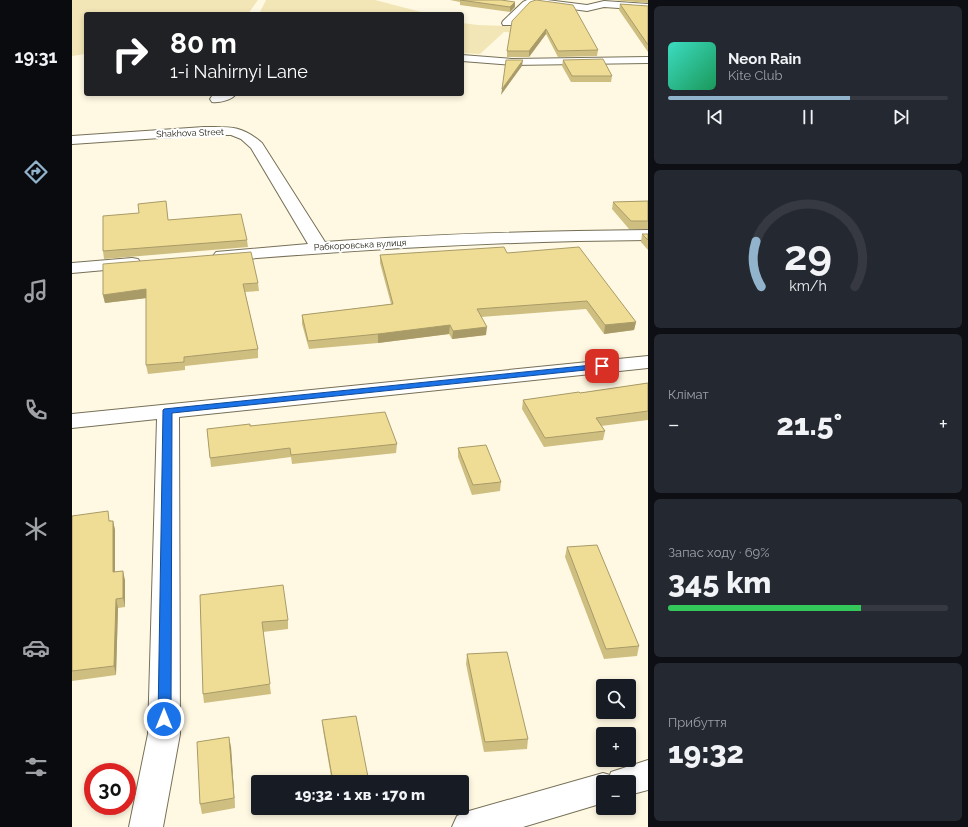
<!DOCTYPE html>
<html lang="uk">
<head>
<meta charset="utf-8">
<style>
  :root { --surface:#171b24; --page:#242831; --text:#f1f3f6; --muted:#9ea1a6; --line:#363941; --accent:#91b3cc }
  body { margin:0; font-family:Raleway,sans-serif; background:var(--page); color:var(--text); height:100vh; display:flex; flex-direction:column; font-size:15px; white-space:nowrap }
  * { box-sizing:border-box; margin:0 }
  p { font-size:13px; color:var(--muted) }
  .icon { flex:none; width:22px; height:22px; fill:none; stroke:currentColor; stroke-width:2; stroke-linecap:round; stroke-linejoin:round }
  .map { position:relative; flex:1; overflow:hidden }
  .side { display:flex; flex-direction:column; gap:6px; padding:6px; background:#0d0f14; width:320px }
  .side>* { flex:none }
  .banner { position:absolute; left:12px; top:12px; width:380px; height:84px; border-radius:4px; box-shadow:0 2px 6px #0003; background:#202124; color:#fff; overflow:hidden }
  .controls { position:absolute; left:524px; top:679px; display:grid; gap:8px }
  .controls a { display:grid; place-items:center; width:40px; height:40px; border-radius:4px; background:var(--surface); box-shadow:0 2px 6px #0003; font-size:20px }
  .speed { position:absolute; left:12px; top:763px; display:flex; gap:8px; font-size:20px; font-weight:700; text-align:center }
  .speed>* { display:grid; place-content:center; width:52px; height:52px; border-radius:50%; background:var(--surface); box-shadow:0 2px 6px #0003; line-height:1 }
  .speed .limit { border:6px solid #d22; background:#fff; color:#111 }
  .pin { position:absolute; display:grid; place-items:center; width:34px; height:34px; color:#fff; margin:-17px; border-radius:8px; box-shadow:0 2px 6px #0006 }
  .me { position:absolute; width:44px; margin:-22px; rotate:0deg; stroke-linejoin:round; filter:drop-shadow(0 0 3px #0008) }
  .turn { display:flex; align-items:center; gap:14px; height:84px; padding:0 20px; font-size:18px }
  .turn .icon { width:52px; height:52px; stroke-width:2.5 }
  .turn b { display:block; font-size:28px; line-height:34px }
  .big { font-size:30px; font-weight:800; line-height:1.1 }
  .side .card { flex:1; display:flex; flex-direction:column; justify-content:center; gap:6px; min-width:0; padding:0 14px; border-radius:6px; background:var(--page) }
  .side .dial { align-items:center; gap:0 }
  .dial svg { height:104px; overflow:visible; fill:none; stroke:var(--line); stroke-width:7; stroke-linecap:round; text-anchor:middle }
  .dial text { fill:var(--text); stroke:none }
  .song { display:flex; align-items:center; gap:12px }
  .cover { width:48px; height:48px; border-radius:6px; background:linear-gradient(135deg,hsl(170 70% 55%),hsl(150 70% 35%)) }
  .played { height:4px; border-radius:2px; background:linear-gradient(90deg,var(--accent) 65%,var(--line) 65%) }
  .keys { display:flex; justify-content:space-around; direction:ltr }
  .heat { display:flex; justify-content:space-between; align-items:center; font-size:22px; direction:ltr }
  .charge { height:6px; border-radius:3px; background:linear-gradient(90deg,#34c759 69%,var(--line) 0) }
  .trip { position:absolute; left:179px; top:775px; width:218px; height:40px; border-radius:4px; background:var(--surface); box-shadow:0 2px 6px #0003; font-weight:800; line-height:40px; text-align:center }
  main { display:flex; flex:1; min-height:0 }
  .dock { display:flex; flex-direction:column; width:72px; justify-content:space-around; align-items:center; background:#090b0e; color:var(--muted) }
  .dock .icon { width:28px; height:28px }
  .dock .current { color:var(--accent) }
  .dock b { font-size:18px; color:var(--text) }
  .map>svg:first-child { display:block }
  .green { fill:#f2e6b7 }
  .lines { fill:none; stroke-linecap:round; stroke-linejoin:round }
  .street-casing { stroke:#767057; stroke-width:2 }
  .street { fill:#fff; fill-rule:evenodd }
  .wall { fill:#cebe80 }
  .shaded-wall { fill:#a89b68 }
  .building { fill:#f0dd95; stroke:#a89b68 }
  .route { fill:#1a73e8; stroke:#114b97 }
  .labels { text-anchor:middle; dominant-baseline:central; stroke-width:4; stroke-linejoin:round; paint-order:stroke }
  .far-street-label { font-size:9px; fill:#222015; stroke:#fff }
</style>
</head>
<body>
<main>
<nav class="dock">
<b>19:31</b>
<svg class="icon current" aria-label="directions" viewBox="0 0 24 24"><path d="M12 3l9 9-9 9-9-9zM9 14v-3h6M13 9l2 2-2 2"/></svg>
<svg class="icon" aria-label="music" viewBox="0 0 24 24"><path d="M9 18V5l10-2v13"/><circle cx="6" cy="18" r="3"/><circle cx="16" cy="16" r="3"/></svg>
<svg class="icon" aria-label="phone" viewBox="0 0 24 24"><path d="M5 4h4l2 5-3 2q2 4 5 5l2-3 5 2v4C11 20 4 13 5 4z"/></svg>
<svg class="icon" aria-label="climate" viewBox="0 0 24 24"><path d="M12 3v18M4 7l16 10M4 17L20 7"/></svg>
<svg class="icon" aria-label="car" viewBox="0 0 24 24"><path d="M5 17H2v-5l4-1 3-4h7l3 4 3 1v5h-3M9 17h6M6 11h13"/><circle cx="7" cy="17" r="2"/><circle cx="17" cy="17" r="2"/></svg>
<svg class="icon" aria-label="filters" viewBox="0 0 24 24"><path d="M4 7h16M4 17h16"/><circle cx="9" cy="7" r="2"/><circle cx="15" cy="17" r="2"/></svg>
</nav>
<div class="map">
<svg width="576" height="827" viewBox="0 0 576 827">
  <rect width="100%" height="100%" fill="#fff9e3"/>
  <g class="green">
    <path d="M0 0H186L176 14H14V54L0 56Z"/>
    <path d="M194 0H303L357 14H187Z"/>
    <path d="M390 23 406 25 435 26 462 30 459 34 432 32 408 54 390 53Z"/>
  </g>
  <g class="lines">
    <g class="street-casing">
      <g id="street">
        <path d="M455 0H475L515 5 532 1 576 4V10L532 7 515 11 463 4 457 6 439 25H431L430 23 431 21 451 2Z"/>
        <path d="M390 55 440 59 576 57V63L440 65 390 61Z"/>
        <path d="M146 94H164C160 100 147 103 140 102L138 99 140 96Z"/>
        <path d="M132 127C158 127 169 125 190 143L253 242C360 234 468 231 576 230V240C434 241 292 249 150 261L144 260 141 256 144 252 236 244 179 148 169 139 159 135H132L0 144V136Z"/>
        <path d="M60 258 66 259 69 263 66 267 0 273V263Z"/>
        <path d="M576 356V368L107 417 108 734 91 827H57L76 734 85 419 0 428V414Z"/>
        <path d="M576 760V790L557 795V782H531V803L451 827H380L385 816 397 811 531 773 538 775 539 772Z"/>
      </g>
    </g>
    <use href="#street" class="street"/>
  </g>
  <g class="wall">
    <path d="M378 0H429L443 7 438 12 388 5V2Z"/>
    <path d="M541 0H576V3Z"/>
    <path d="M458 2 526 50 525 56 486 57 474 34 457 57H435V51Z"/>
    <path d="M548 4 576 6V52L547 10Z"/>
    <path d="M491 60 540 76 539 82H499L490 66Z"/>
    <path d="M576 201V229H557L540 209 541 202Z"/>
    <path d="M96 220 175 240 176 247 32 259 31 251Z"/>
    <path d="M570 234H576V250L569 242Z"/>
    <path d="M435 253 564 322 562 330 532 334 514 309 409 317 414 335 380 339 377 334 306 343 237 349 230 324V315L319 304 308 263V255Z"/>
    <path d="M186 283 187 291 173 292 186 349V358L113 366V370L76 374 74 365V298L33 303 31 295Z"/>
    <path d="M576 383V420L529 426 533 431 531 440 472 447 450 409 451 400 508 393Z"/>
    <path d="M178 426 325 444 324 453 220 464 219 457 139 467 135 429Z"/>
    <path d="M386 448 429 482 428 491 400 495 386 457Z"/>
    <path d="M0 516 41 521 43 530V572L53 580V607L46 608 44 675 0 681Z"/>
    <path d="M495 547 567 646 565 656 532 659 493 557Z"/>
    <path d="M128 595 216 620V629L191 632 199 694 132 703 131 694Z"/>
    <path d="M395 654 456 739 455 749 412 752 394 664Z"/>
    <path d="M250 720 297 782H260L251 730Z"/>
    <path d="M159 747 163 808 130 814 128 804Z"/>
  </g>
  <g class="shaded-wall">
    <path d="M443 2V7L438 12V7Z"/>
    <path d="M474 29V34L457 57V51Z"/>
    <path d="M451 60 450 66 429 95 430 89Z"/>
    <path d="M74 289 75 298 33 303 31 295Z"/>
    <path d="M564 322 562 330 532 334 533 325Z"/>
    <path d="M378 325 377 334 306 343V334Z"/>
    <path d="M415 327 414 335 380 339 381 331Z"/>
    <path d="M41 521 43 530V582L41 572Z"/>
    <path d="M51 571 53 580V607L51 598Z"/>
    <path d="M44 599 46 608 44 675 42 666Z"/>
    <path d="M157 737 159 747 163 808 162 798Z"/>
  </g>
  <g class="building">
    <path d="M388 0H429L443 2 438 7Z"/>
    <path d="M464 0 501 5 526 50 486 51 474 29 457 51H435L440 21 458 2Z"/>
    <path d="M548 4 576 6V45Z"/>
    <path d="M531 59 540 76H500L491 60Z"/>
    <path d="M434 60H451L430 89Z"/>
    <path d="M94 201 96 220 169 214 175 240 31 251V216L67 213 66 204Z"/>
    <path d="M576 201V221H559L541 202Z"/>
    <path d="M570 234H576V240Z"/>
    <path d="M432 247 435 253 507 247 564 322 533 325 515 301 405 309 415 327 381 331 378 325 306 334 236 341 230 315 321 304 308 255Z"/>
    <path d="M179 252 186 283 171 284 186 349 112 357V362L74 365V289L31 295V264Z"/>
    <path d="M576 383V411L524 418 533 431 473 438 451 400 507 392 508 393Z"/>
    <path d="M313 412 325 444 219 455 218 448 138 458 135 429 178 424V426Z"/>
    <path d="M414 445 429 482 401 485 386 448Z"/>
    <path d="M36 511 37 521H41V572L51 571V598L44 599 42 666 0 671V516Z"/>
    <path d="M525 545 567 646 534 649 495 547Z"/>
    <path d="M211 585 216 620 190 622 198 684 131 694 128 595Z"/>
    <path d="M435 652 456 739 413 742 395 654Z"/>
    <path d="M284 716 297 782H261L250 720Z"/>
    <path d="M157 737 162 798 128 804 125 742Z"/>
  </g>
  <path class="route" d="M530 364H533L534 366 533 368 100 413 99 719 97 722 92 724 88 722 86 719 91 410 92 409Z"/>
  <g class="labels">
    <g class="far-street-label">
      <text transform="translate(118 133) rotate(-2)">Shakhova Street</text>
      <text transform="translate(288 245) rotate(-3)">Рабкоровська вулиця</text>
    </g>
  </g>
</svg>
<div class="controls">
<a><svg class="icon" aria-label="search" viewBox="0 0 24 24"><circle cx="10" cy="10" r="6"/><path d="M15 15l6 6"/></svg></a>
<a>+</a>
<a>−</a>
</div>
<div class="speed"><div class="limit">30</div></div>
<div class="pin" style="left:530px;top:366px;background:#d93025"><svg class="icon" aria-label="arrive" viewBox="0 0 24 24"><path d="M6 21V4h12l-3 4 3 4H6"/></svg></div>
<svg class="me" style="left:92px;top:719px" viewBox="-20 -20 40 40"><circle r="17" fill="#1a73e8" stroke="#fff" stroke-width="3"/><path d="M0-11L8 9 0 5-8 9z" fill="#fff"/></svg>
<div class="trip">19:32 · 1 хв · 170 m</div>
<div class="banner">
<div class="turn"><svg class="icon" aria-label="right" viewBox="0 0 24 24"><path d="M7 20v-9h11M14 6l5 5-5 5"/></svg><div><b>80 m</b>1-i Nahirnyi Lane</div></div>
</div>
</div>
<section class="side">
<div class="card">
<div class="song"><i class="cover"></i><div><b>Neon Rain</b><p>Kite Club</p></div></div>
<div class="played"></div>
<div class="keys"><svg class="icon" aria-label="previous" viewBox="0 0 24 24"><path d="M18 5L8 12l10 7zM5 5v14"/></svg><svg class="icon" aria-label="pause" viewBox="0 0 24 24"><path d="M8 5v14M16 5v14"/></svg><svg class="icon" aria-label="next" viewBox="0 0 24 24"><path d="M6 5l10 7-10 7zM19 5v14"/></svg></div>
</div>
<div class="card dial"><svg viewBox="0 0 100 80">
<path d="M14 69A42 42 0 1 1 86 69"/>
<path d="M14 69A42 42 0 0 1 10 34" stroke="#91b3cc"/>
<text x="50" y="56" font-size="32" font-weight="700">29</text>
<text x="50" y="72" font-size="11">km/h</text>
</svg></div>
<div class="card"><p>Клімат</p>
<div class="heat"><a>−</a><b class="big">21.5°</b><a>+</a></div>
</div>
<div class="card"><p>Запас ходу · 69%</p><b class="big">345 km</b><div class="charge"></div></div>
<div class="card"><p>Прибуття</p><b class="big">19:32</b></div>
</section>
</main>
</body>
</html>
